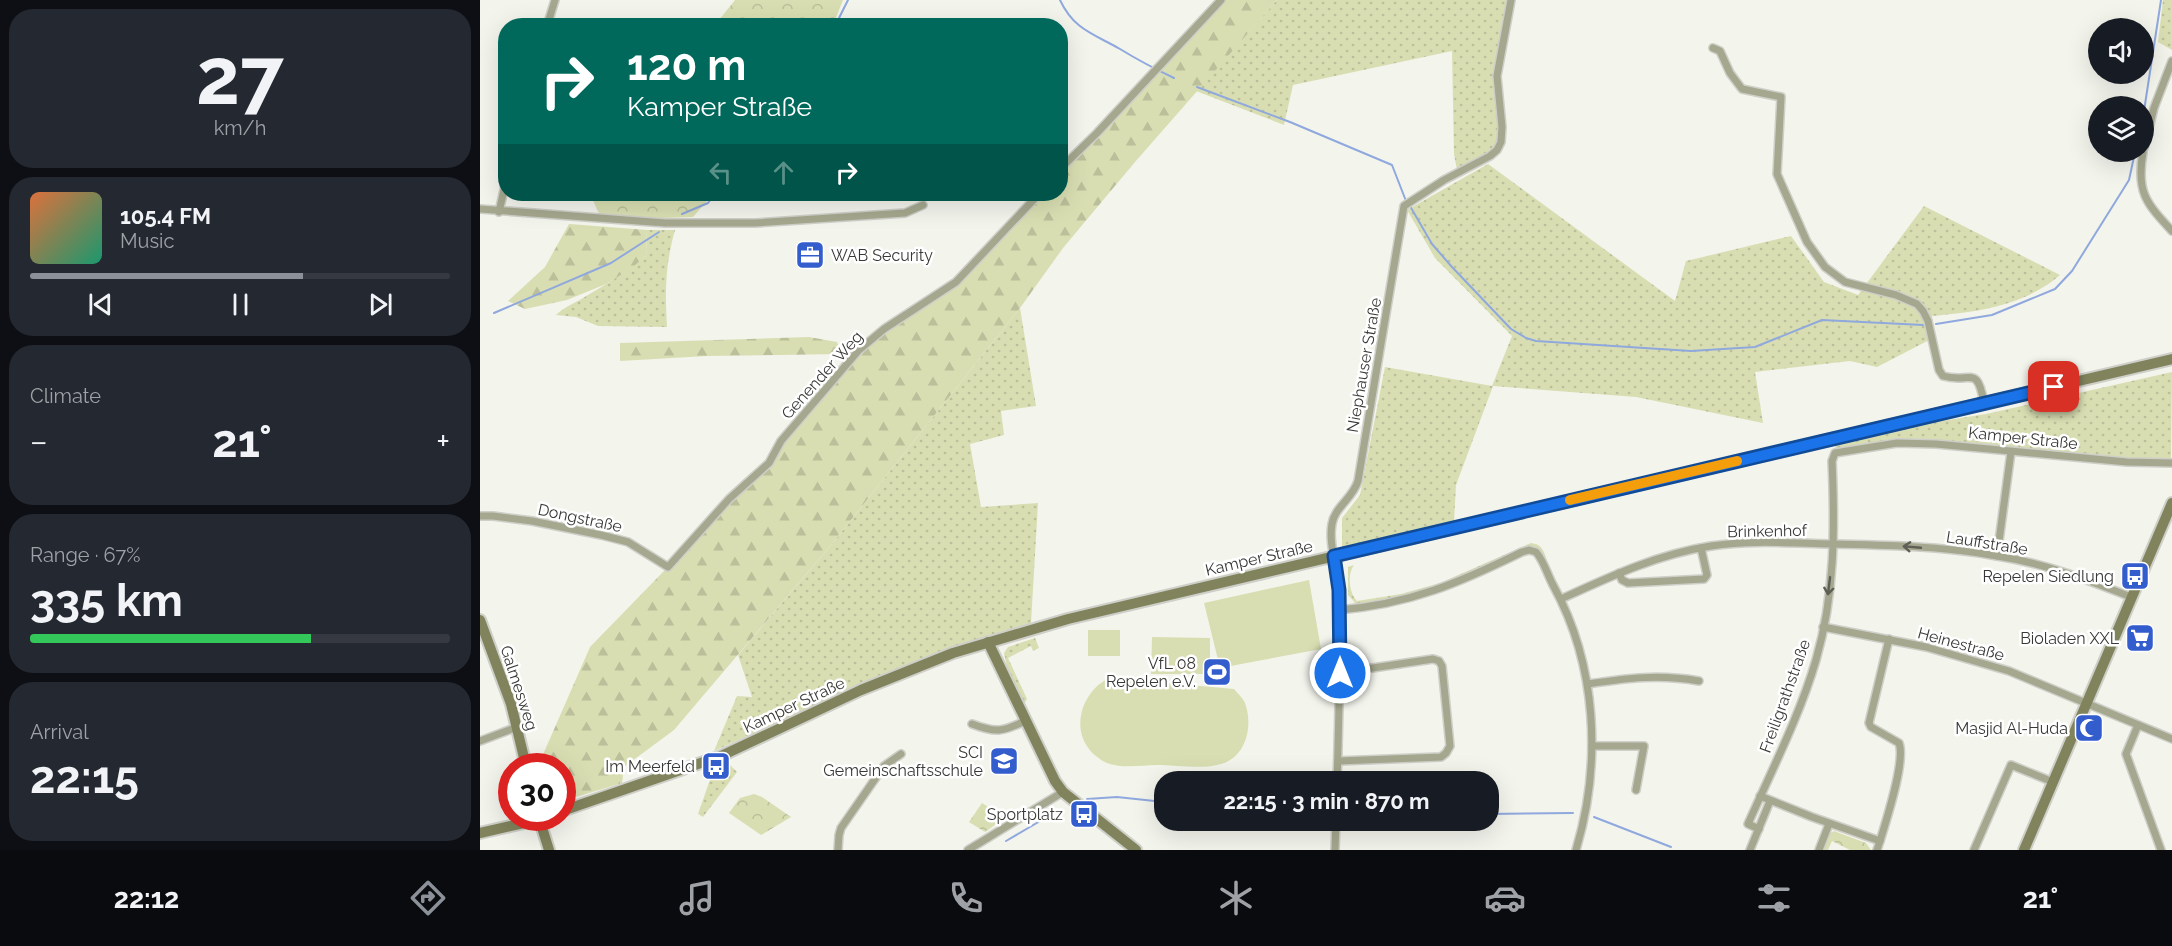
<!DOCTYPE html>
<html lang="en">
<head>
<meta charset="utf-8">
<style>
  :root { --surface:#171b24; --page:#242831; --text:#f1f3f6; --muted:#9ea1a6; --line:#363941; --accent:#8c9099 }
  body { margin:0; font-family:Raleway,sans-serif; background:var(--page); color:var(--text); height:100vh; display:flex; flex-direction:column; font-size:22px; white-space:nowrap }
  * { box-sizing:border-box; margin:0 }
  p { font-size:20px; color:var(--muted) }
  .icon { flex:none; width:33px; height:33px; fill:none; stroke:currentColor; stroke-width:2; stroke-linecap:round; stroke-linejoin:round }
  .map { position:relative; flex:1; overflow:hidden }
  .side { display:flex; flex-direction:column; gap:9px; padding:9px; background:#0d0f14; width:480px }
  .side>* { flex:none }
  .guide { position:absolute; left:18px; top:18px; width:570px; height:183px; border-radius:24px; box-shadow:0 6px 24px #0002; background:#00695c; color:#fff; overflow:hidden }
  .controls { position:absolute; left:1608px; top:18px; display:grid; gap:12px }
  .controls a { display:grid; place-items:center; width:66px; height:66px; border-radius:50%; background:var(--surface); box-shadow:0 6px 24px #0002; font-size:30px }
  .speed { position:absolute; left:18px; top:753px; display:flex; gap:12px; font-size:30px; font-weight:700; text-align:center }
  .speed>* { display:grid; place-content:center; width:78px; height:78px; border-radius:50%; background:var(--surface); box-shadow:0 6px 24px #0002; line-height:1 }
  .speed .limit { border:9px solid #d22; background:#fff; color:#111 }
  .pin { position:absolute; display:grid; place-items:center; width:51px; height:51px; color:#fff; margin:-26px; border-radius:12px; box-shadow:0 3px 9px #0006 }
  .me { position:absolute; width:66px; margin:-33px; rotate:0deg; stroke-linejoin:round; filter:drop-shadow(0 0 4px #0008) }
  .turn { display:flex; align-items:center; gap:21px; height:126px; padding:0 30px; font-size:27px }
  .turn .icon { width:78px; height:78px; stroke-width:2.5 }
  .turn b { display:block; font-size:42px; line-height:51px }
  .lanes { display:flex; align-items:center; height:57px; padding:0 30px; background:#0003; justify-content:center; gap:30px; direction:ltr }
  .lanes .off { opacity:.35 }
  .big { font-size:45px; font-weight:700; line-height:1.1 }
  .side .widget { flex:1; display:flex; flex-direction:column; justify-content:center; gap:9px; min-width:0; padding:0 21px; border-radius:24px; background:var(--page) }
  .side .dial { align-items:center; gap:0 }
  .dial b { font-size:78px; line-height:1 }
  .song { display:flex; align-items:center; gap:18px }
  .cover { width:72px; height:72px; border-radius:9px; background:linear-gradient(135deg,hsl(20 70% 55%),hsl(160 70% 35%)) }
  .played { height:6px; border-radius:3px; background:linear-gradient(90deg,var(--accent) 65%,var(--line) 65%) }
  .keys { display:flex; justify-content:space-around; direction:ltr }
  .heat { display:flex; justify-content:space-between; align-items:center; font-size:33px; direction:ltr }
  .charge { height:9px; border-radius:4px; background:linear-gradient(90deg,#34c759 67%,var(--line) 0) }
  .trip { position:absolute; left:674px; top:771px; width:345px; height:60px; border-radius:24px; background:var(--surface); box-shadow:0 6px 24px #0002; font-weight:700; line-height:60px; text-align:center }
  .tabs { display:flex; height:96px; justify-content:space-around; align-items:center; background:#090b0e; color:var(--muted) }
  .tabs .icon { width:42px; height:42px }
  .tabs .on { color:var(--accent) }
  .tabs b { font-size:27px; color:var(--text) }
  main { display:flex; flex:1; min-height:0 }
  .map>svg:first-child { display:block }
  .grass { fill:url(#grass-dots) }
  .forest { fill:url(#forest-firs) }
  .park { fill:url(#park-crowns) }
  .pitch { fill:#d9deb2 }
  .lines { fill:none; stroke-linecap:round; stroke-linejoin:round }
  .stream { stroke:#8fa8dd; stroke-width:2 }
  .street-casing { stroke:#cecfc8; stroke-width:10 }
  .secondary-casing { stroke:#cecfc8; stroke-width:14 }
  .street { stroke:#a5a88e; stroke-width:7 }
  .secondary { stroke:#80835c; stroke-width:10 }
  .oneway { stroke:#5e6055 }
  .route-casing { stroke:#114b97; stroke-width:15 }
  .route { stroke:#1a73e8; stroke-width:10 }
  .slow { stroke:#f59e0b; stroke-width:10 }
  .labels { text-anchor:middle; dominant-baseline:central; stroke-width:5; stroke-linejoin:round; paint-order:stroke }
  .poi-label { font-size:16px; fill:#383936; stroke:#fff; text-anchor:end }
  .street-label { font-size:16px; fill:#383936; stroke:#fff }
</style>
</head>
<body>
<main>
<section class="side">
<div class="widget dial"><b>27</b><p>km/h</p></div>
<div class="widget">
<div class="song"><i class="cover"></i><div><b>105.4 FM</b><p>Music</p></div></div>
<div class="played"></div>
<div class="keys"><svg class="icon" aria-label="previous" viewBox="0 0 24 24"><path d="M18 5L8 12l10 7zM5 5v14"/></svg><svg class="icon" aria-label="pause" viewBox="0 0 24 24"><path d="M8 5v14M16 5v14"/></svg><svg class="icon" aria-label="next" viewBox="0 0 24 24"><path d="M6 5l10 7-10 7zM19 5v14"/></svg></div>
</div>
<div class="widget"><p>Climate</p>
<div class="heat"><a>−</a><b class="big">21°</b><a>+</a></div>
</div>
<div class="widget"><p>Range · 67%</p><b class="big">335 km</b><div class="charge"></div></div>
<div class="widget"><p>Arrival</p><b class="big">22:15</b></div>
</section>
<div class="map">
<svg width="1692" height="850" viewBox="0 0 1692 850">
  <defs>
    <pattern id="grass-dots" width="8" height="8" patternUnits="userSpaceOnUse" patternTransform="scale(1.5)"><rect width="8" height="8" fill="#d9deb2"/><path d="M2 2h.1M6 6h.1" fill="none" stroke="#bbbf9a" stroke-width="1.8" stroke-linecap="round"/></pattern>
    <pattern id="forest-firs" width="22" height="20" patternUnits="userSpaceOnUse" patternTransform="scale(1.5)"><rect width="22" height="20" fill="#d9deb2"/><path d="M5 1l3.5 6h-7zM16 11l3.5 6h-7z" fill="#bbbf9a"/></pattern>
    <pattern id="park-crowns" width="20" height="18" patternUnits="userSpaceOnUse" patternTransform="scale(1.5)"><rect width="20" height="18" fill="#d9deb2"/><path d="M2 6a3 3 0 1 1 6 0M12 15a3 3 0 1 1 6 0" fill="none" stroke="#bbbf9a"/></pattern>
  </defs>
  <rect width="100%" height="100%" fill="#f3f4ec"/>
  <g class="grass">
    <path d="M797 0H1029L1015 80 1021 127 1019 141 1009 156 977 170 974 154 972 51 813 85 804 125 716 91Z"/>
    <path d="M1683 0H1692V50L1678 42Z"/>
    <path d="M1008 164 1195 301 1206 261 1311 236 1344 282 1378 295 1444 206 1580 275C1544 306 1497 312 1452 316L1455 337 1397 367 1370 361 1275 372 1283 423 1156 397 1013 386 976 485 974 522 862 547V518L880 495 905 367 1012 386 1032 336 955 258 927 210Z"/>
    <path d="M167 230H195C185 266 185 290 187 327L118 326 96 317 76 315C84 307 93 304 103 298 125 285 146 272 166 256Z"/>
    <path d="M540 308 556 406 521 411 524 435 490 444 501 507 558 503 551 623 402 675 234 751 257 696 272 697 258 655 351 545Z"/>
    <path d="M1692 372 1691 463 1417 443 1355 453 1356 438 1506 414Z"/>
    <path d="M1051 543C1062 544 1064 551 1067 561L1059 548 1048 546 962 586 918 598 877 605 868 595V567L874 565C867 574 869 593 877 601L921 594 960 583Z"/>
    <path d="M555 638 559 648 553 651 551 646 528 658 547 699 543 706 528 672 524 653 528 647Z"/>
    <path d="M247 762 257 772 223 817 218 814 232 774Z"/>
  </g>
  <g class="forest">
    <path d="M741 0H797L655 162 583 248 540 308 351 545 194 730 144 767 142 783 83 801 82 766H58L110 647 289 463 301 441 379 350 476 282 559 194H580L581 169Z"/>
    <path d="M89 224 167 230 166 256 149 270 126 284 87 300 45 309 28 301 65 267Z"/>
    <path d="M329 337 357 342 362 354 227 356 140 361V343Z"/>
  </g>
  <g class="park">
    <path d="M255 0H363L353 25H235Z"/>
    <path d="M110 194H233L213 217 122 220Z"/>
    <path d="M274 794 282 797 311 817 281 835 249 813 260 798Z"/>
    <path d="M502 803 525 818 505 832 489 822Z"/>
    <path d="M1354 831 1386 843 1391 850H1370L1352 841 1348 850H1344L1350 833Z"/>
  </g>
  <g class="pitch">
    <path d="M829 580 841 649 740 668 724 603Z"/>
    <rect x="608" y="630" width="32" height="26"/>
    <path d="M672 637 730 638V674H671Z"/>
    <path d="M631 678 754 689C758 694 763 698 765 703 774 728 765 760 737 765 722 769 694 765 677 765 663 765 641 769 627 763 606 753 596 733 602 711 606 697 617 682 631 678Z"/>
  </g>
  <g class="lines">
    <g class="stream">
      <path d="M580 0C594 30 614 34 640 49 658 60 675 69 694 78"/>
      <path d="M355 26 368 0"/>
      <path d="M717 87 810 122 912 165 926 201"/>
      <path d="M1664 111 1681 0"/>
      <path d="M930 206 952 244 972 267 1031 329 1046 338 1056 341 1211 351 1275 347 1342 320 1443 325"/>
      <path d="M202 214 228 203 235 194"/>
      <path d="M14 313 131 263 179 232"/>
      <path d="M1456 324 1512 315 1575 289 1592 271 1649 180 1655 152"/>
      <path d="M607 799 637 797 684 802"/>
      <path d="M1008 814 1093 813"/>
      <path d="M1114 817 1191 847"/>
      <path d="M526 841 579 810"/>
    </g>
    <g class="street-casing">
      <g id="street">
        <path d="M67 26 75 0"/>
        <path d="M1233 48 1240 51 1250 73 1262 89 1301 97 1297 174 1327 242 1345 267 1365 282 1416 295 1437 304 1443 311 1448 321 1459 370 1463 376C1490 384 1497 363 1504 403"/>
        <path d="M1664 148 1674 108 1692 61"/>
        <path d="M1663 152C1656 192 1666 203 1692 231"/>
        <path d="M580 169 617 133 741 0"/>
        <path d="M0 209 185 223H275L425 213 443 205"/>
        <path d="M19 212 26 181"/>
        <path d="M0 516H13L52 521 121 535 148 542 188 567 249 499 289 463 301 441 379 350 404 329 476 282 559 194"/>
        <path d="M1517 556 1531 452"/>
        <path d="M1139 573 1142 580 1148 583 1224 579 1227 575 1221 548"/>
        <path d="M1081 599C1129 577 1178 554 1231 546 1270 540 1309 543 1349 544 1405 545 1461 546 1517 556 1563 563 1608 580 1651 597"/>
        <path d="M859 610C930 604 979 583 1042 552L1049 550 1056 552C1064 561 1067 574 1073 585 1117 665 1122 763 1096 850"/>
        <path d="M1343 627 1446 647 1529 671 1692 739"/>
        <path d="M1108 684C1148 678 1179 674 1219 681"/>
        <path d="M492 724C516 733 522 732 545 721"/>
        <path d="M1658 725 1646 754 1681 850"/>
        <path d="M0 741 37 727"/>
        <path d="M1112 746H1164L1156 790"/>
        <path d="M858 761 961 757 966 753 970 746 962 666 959 661 953 659 859 673"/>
        <path d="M857 782C859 718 861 655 859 592 859 570 848 546 852 524 854 508 873 498 878 481L924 206 964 180 1010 156 1017 150 1021 142 1022 127 1017 76 1031 0"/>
        <path d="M1280 796 1332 817 1400 841C1406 821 1426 761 1419 743L1391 727 1389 723 1409 639"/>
        <path d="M1279 829 1268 824C1291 772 1320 715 1336 660 1355 595 1355 527 1352 461L1355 453 1417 443 1456 444 1647 462 1692 463"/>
        <path d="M358 850 359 835 361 828 404 766 421 754"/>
        <path d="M488 850 583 792"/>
        <path d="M855 850 856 820"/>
        <path d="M1270 850 1290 801"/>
        <path d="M1339 850 1349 824"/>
        <path d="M1397 850 1400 841"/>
        <path d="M1494 850 1531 765 1573 782"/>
      </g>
    </g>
    <g class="secondary-casing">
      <g id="secondary">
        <path d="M0 620 31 704 46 766"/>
        <path d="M508 642 575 781 583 792 656 850"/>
        <path d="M82 811 241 756 381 690 473 653 588 619 1692 359"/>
        <path d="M59 818 69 850"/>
        <path d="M0 833 66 818"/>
        <path d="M1544 850 1692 503"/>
      </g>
    </g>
    <use href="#street" class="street"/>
    <use href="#secondary" class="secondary"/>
  </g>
  <defs><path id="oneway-shaft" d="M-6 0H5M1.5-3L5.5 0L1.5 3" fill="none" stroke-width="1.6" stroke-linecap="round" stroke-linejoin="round" transform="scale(1.5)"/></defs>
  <g class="oneway">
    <use href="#oneway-shaft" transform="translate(1432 547) rotate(-175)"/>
    <use href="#oneway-shaft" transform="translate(1349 586) rotate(97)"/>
  </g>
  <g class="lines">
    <g class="route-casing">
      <path id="route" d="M860 673 859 590 854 556 1574 387"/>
    </g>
    <use href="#route" class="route"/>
    <path class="slow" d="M1090 500 1257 461"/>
  </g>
  <defs>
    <g id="office-square" transform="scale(1.5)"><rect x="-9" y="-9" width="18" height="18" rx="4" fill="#335ccc" stroke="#fff"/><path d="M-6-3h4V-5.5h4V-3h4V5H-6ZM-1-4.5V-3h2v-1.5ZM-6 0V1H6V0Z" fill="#fff"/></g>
    <g id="bus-square" transform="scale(1.5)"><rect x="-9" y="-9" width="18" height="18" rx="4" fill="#335ccc" stroke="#fff"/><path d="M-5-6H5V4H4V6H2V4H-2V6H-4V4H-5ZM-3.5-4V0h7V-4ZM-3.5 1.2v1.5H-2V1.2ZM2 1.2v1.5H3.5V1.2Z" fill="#fff"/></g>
    <g id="supermarket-square" transform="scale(1.5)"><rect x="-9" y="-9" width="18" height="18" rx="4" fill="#335ccc" stroke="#fff"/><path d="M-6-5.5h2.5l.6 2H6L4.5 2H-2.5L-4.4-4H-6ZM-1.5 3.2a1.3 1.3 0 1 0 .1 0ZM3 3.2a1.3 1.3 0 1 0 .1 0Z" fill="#fff"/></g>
    <g id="stadium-square" transform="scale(1.5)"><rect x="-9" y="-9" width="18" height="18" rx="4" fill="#335ccc" stroke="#fff"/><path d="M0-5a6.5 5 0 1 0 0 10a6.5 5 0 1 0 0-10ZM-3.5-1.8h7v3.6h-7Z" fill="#fff"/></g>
    <g id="mosque-square" transform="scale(1.5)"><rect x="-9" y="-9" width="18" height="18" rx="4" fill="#335ccc" stroke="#fff"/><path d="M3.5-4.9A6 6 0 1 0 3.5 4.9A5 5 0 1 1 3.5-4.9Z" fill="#fff"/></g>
    <g id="school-square" transform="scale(1.5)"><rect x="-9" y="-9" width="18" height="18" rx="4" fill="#335ccc" stroke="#fff"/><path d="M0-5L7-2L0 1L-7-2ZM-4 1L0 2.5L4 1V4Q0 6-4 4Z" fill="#fff"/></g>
  </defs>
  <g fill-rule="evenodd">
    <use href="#office-square" x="330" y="255"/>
    <use href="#bus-square" x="1655" y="576"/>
    <use href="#supermarket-square" x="1660" y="638"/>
    <use href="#stadium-square" x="737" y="672"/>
    <use href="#mosque-square" x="1609" y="728"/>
    <use href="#school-square" x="524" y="761"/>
    <use href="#bus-square" x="236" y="766"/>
    <use href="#bus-square" x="604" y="814"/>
  </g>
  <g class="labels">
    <g class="poi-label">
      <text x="351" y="255" text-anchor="start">WAB Security</text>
      <text x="1634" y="576">Repelen Siedlung</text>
      <text x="1639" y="638">Bioladen XXL</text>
      <text x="716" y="663">VfL 08<tspan x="716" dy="18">Repelen e.V.</tspan></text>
      <text x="1588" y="728">Masjid Al-Huda</text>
      <text x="503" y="752">SCI<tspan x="503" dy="18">Gemeinschaftsschule</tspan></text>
      <text x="215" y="766">Im Meerfeld</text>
      <text x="583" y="814">Sportplatz</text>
    </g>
    <g class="street-label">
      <text transform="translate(884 365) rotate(-80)">Niephauser Straße</text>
      <text transform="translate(342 375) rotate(-48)">Genender Weg</text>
      <text transform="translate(1543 438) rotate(6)">Kamper Straße</text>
      <text transform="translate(100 518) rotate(12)">Dongstraße</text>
      <text transform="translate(1287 531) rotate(-1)">Brinkenhof</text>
      <text transform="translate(1507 543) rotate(9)">Lauffstraße</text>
      <text transform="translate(779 558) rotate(-13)">Kamper Straße</text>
      <text transform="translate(1481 644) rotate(15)">Heinestraße</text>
      <text transform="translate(39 688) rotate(72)">Galmesweg</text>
      <text transform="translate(1305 696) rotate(-70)">Freiligrathstraße</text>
      <text transform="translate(314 705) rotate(-25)">Kamper Straße</text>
    </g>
  </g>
</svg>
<div class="controls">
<a><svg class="icon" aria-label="sound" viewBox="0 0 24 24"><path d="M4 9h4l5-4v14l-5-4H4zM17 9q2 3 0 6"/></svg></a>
<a><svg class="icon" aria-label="layers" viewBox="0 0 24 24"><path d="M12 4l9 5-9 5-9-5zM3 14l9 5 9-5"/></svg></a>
</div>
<div class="speed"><div class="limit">30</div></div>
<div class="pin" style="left:1574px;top:387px;background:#d93025"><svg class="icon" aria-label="arrive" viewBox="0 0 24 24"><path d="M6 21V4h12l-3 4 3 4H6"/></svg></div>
<svg class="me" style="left:860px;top:673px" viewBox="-20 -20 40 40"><circle r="17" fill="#1a73e8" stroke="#fff" stroke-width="3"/><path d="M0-11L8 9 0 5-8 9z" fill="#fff"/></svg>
<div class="trip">22:15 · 3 min · 870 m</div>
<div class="guide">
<div class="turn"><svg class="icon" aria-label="right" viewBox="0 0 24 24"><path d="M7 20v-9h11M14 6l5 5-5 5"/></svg><div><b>120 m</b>Kamper Straße</div></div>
<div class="lanes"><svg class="icon off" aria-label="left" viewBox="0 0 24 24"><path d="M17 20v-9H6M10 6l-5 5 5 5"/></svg><svg class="icon off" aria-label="ahead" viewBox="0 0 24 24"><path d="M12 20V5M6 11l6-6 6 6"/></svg><svg class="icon" aria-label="right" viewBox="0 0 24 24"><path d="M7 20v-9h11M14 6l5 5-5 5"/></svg></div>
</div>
</div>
</main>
<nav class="tabs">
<b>22:12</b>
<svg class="icon on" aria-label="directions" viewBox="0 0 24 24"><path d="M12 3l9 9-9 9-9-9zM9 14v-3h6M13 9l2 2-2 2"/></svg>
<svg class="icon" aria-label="music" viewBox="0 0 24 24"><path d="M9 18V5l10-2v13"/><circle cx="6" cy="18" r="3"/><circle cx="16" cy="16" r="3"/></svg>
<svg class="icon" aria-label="phone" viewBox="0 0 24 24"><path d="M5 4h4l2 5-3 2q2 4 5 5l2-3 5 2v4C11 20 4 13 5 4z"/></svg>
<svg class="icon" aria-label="climate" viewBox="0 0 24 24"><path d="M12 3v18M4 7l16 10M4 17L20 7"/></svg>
<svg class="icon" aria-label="car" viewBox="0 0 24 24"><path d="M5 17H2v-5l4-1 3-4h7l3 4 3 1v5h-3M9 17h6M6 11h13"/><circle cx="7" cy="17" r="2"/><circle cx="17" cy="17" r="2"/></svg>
<svg class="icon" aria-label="filters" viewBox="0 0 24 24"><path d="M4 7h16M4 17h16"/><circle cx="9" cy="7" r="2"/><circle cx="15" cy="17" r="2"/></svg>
<b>21°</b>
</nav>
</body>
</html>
